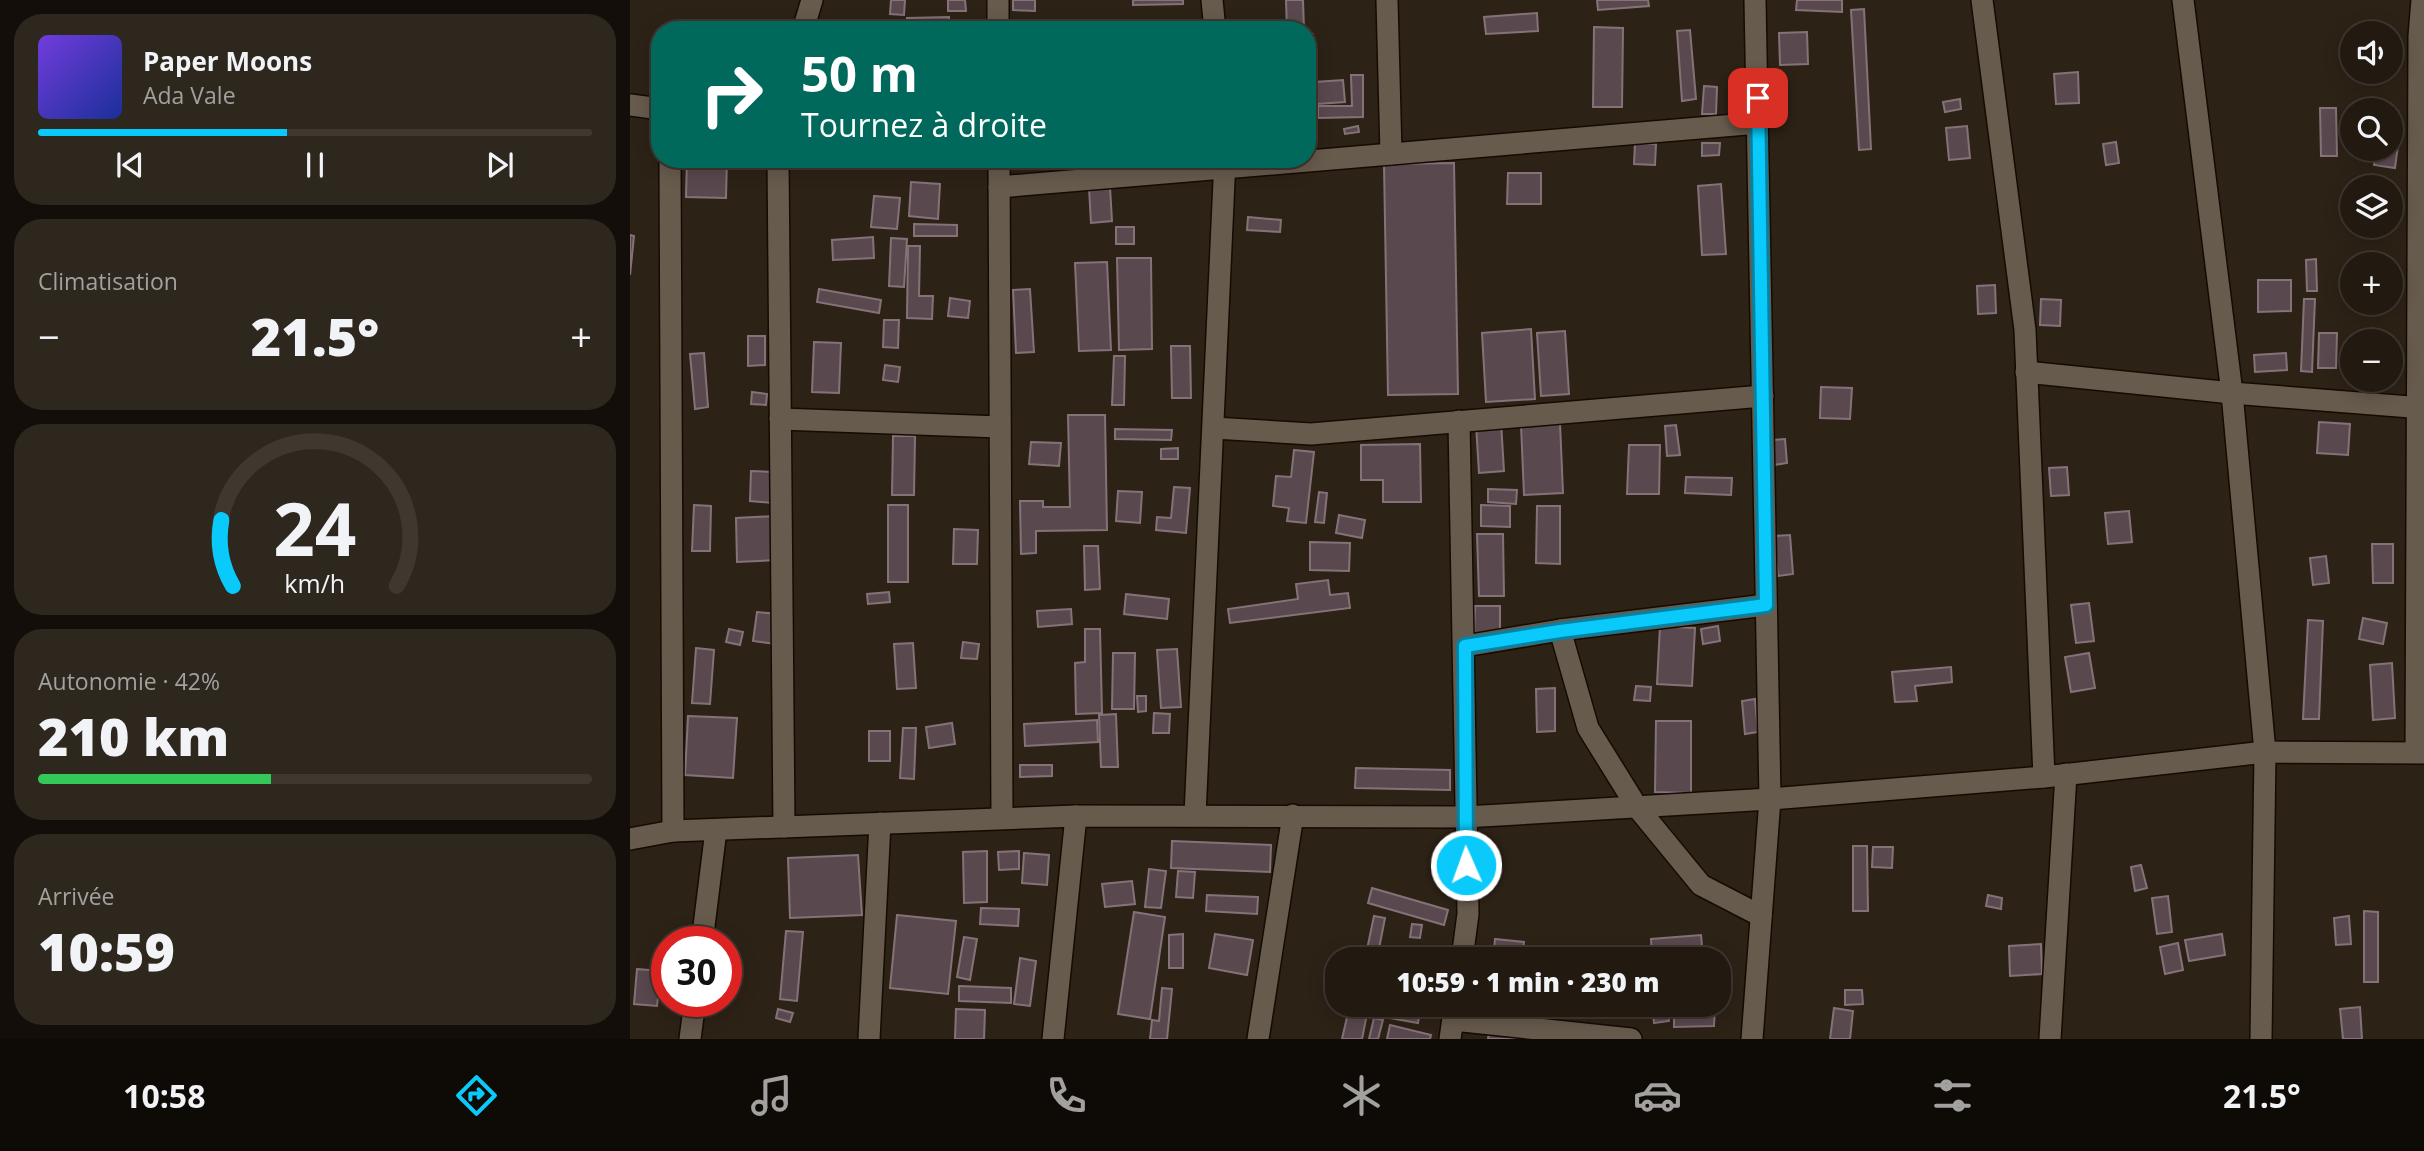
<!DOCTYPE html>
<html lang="fr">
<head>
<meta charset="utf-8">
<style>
  :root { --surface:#221a10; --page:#2e271e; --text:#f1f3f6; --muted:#a2a19f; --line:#3f3830; --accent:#09cafa }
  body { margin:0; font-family:"Open Sans",sans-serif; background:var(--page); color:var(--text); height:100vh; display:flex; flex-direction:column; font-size:26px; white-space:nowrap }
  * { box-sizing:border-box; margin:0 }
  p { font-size:23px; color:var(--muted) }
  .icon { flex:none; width:38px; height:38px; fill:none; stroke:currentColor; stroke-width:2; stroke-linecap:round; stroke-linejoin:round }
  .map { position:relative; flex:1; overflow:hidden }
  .details { display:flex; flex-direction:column; gap:14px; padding:14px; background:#130e09; width:630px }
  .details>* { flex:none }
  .top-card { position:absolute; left:21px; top:21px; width:665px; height:147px; border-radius:28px; box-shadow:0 4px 18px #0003,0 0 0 2px var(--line); background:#00695c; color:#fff; overflow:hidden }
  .fabs { position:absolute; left:1710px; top:21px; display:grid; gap:14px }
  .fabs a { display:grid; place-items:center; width:63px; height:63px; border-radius:50%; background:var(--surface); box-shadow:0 4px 18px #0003,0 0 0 2px var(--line); font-size:35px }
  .speed { position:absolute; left:21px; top:926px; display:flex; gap:14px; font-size:35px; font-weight:700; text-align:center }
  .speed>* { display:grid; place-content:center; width:91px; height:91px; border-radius:50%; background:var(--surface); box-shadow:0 4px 18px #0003,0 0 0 2px var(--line); line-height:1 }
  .speed .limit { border:10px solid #d22; background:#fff; color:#111 }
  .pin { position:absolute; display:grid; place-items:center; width:60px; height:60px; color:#fff; margin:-30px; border-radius:14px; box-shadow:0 4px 10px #0006 }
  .me { position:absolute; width:77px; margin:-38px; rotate:358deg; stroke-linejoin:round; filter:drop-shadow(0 0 5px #0008) }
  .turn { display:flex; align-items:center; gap:24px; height:147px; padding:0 35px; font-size:32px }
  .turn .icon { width:91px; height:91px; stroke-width:2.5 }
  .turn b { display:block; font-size:49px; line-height:60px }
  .big { font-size:52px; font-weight:800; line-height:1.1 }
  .details .tile { flex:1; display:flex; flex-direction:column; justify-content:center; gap:10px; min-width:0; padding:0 24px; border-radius:28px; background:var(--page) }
  .details .dial { align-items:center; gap:0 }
  .dial svg { height:182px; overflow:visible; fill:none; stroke:var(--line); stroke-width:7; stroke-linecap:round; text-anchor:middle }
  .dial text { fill:var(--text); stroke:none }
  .song { display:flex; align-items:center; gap:21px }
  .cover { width:84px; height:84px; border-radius:10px; background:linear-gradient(135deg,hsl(260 70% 55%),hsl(230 70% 35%)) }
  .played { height:7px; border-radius:4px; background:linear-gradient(90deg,var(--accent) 45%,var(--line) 45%) }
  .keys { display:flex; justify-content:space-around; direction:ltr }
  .heat { display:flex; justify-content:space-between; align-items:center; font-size:38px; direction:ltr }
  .charge { height:10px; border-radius:5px; background:linear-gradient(90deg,#34c759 42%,var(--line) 0) }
  .trip { position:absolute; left:695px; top:947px; width:406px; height:70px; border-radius:28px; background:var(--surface); box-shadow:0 4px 18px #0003,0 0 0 2px var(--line); font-weight:800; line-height:70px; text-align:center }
  .tab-bar { display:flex; height:112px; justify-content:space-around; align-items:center; background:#0e0a06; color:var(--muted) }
  .tab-bar .icon { width:49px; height:49px }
  .tab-bar .selected { color:var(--accent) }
  .tab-bar b { font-size:32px; color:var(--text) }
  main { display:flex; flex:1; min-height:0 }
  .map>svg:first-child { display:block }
  .building { fill:#5a484f; stroke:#857279; stroke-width:2 }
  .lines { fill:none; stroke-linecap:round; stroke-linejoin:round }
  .minor-casing { stroke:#150b03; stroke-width:24 }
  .minor { stroke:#675b4d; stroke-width:21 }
  .route-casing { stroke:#0683a2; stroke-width:18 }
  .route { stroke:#09cafa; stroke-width:12 }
</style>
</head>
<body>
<main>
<section class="details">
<div class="tile">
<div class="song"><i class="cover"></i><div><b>Paper Moons</b><p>Ada Vale</p></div></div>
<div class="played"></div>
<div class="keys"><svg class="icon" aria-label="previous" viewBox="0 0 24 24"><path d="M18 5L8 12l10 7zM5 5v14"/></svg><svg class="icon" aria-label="pause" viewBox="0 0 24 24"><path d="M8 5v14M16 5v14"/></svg><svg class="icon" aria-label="next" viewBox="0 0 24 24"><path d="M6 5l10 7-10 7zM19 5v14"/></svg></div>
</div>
<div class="tile"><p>Climatisation</p>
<div class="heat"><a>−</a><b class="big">21.5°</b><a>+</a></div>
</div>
<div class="tile dial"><svg viewBox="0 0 100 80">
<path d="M14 69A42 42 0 1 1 86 69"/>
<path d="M14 69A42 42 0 0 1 9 40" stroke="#09cafa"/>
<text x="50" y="56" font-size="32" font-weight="700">24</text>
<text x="50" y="72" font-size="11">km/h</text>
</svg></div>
<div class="tile"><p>Autonomie · 42%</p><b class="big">210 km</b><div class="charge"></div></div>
<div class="tile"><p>Arrivée</p><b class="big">10:59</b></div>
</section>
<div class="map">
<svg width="1794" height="1039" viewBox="0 0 1794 1039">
  <rect width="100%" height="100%" fill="#2d2216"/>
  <g class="building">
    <path d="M261 0H275L274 15 260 14Z"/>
    <path d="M318 0H335L336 11H318Z"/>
    <path d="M383 0H405V11L383 10Z"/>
    <path d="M503 0H553V4L503 5Z"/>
    <path d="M656 0H673L674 30H657Z"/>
    <path d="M967 0H1018L1019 6 968 10Z"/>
    <path d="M1167 0H1212V12L1166 10Z"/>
    <path d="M1234 9 1241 149 1229 150 1221 10Z"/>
    <path d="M907 13 908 31 856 34 854 17Z"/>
    <path d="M319 17V30H277V18Z"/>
    <rect x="631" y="21" width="14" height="9"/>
    <path d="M77 23 99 30H75Z"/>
    <path d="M964 27 993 28 992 107H963Z"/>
    <path d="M1060 30 1066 99 1052 101 1047 31Z"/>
    <path d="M1177 32 1178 64 1150 65 1149 33Z"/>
    <rect x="677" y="34" width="6" height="15"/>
    <path d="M1448 72 1449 103 1426 104 1424 74Z"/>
    <path d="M721 75H733V117L688 118V106H722Z"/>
    <path d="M713 80 715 102 687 104 685 82Z"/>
    <path d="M1074 86 1087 87 1086 114H1072Z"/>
    <path d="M1330 99 1331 109 1315 112 1313 102Z"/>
    <path d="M1690 108H1706L1707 156H1691Z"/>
    <path d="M728 126 729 132 715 134 714 129Z"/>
    <path d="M1337 126 1340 158 1319 160 1316 128Z"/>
    <path d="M1760 129 1770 130 1765 168 1744 165 1746 149H1760Z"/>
    <path d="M1486 142 1489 163 1476 165 1473 144Z"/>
    <path d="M1005 143 1026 144 1025 165 1004 164Z"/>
    <path d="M1072 143H1090L1089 155 1072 156Z"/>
    <path d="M57 159H97L96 198 56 197Z"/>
    <path d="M824 163 828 394 758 395 754 164Z"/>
    <path d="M878 173H911V204H877Z"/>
    <path d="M281 182 310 184 308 219 279 216Z"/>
    <path d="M1091 184 1096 254 1072 255 1068 186Z"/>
    <path d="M480 187 482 221 461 223 459 188Z"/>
    <path d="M244 196 270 198 267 229 241 227Z"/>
    <path d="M618 217 651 220 650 232 617 230Z"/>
    <path d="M284 224 327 225V236H284Z"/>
    <rect x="486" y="227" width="18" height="17"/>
    <path d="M0 235 4 236 0 275Z"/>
    <path d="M243 237 244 258 203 260 202 240Z"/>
    <path d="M261 238 277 239 274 287 259 286Z"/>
    <path d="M278 246H290L289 296H303L302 319 277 318Z"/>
    <path d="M487 258H521L522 349 489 350Z"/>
    <path d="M1686 259 1687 291H1677L1676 260Z"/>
    <path d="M477 262 481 350 449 351 445 263Z"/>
    <path d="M1628 280H1661V311L1628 312Z"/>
    <path d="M1365 285 1366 313 1348 314 1347 286Z"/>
    <path d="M189 289 251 300 249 313 187 302Z"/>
    <path d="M400 289 404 352 386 353 383 290Z"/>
    <path d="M320 298 340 301 338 318 318 316Z"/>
    <path d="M1411 299 1431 300 1430 326 1410 325Z"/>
    <path d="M1674 299H1685L1682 372 1671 371Z"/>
    <path d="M254 320H269L268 348 253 347Z"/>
    <path d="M901 329 905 399 856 402 852 333Z"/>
    <path d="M935 331 939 394 911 396 907 333Z"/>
    <path d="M1689 333H1707L1706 368H1688Z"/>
    <path d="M118 336H135V365L118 366Z"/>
    <path d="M184 342 211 343 209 393 182 392Z"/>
    <path d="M541 346H560L561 398H542Z"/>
    <path d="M74 353 78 407 65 409 60 354Z"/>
    <path d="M1656 353 1657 370 1625 372 1624 355Z"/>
    <path d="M484 356H495L494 405H482Z"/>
    <path d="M255 365 270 367 268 382 253 380Z"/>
    <path d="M1191 387 1222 388 1220 419 1190 418Z"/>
    <path d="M122 392 137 394 136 405 121 404Z"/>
    <path d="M438 415H475L477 530 406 531V553L391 554 390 501H413V507H440Z"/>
    <path d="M871 422 874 471 849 473 846 424Z"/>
    <path d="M1689 422 1720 424 1718 455 1687 453Z"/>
    <path d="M930 423 933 493 894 495 891 425Z"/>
    <path d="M1046 425 1050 455 1037 456 1035 426Z"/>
    <path d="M485 429 542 430 541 440 485 439Z"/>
    <path d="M263 436H285L284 495H262Z"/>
    <path d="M1155 439 1157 463 1144 465 1143 440Z"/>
    <path d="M401 442 431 443 429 466 399 464Z"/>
    <path d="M790 444 791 502H753V480H731V445Z"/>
    <path d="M999 445H1030L1029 494H997Z"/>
    <path d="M548 448V459H531V449Z"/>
    <path d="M664 450 684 452 676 523 657 521 659 508 643 506 646 476 661 477Z"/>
    <path d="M1437 467 1439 495 1421 496 1419 468Z"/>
    <path d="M121 471 143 472 142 503 120 501Z"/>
    <path d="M1056 477 1102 478 1101 495 1055 493Z"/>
    <path d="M544 487 560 488 556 533 526 530 527 517 541 518Z"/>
    <path d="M858 489 887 490 886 504 858 502Z"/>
    <path d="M488 491 512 492 510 523 486 521Z"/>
    <path d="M689 492 697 493 694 523 685 522Z"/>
    <path d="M64 505 81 506 80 551H62Z"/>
    <rect x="258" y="505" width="20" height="77"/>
    <path d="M851 505 880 506V527L851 526Z"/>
    <path d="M907 506H930V564L906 563Z"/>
    <path d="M1499 511 1502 542 1478 544 1475 513Z"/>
    <path d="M709 515 735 520 732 538 706 533Z"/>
    <path d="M145 516 147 560 107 562 106 518Z"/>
    <path d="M324 529 348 530 347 564H323Z"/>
    <path d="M847 534H873L874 596H849Z"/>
    <path d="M1160 535 1163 574 1148 576 1144 536Z"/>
    <path d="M680 542 720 543 719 571 680 570Z"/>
    <path d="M1742 544H1763V583H1743Z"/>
    <path d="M454 546H468L470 589 455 590Z"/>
    <path d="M1696 556 1699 583 1683 585 1680 558Z"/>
    <path d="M698 580 700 595 718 593 720 608 600 623 598 609 668 599 666 584Z"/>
    <path d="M259 592 260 602 238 604 237 594Z"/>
    <path d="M496 594 539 599 537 619 494 614Z"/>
    <path d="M1459 603 1464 641 1446 643 1441 605Z"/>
    <path d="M845 606H870V634H844Z"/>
    <path d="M441 609 442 624 408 627 407 611Z"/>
    <path d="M127 612 149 614 146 644 123 641Z"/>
    <path d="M1733 618 1757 623 1753 644 1729 639Z"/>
    <path d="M1678 620 1693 621 1689 719H1673Z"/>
    <path d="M1030 626 1065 628 1062 686 1027 684Z"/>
    <path d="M1088 626 1090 641 1073 644 1071 629Z"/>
    <path d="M99 629 113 632 110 645 96 642Z"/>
    <path d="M455 629H470L472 713 446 714 445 663 455 662Z"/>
    <path d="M333 642 349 644 347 659 331 658Z"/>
    <path d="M283 643 286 688 267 689 264 644Z"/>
    <path d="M66 648 84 650 80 704 62 703Z"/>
    <path d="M547 649 551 707 531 708 527 650Z"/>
    <path d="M483 653H505L504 709H482Z"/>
    <path d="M1459 653 1465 688 1441 692 1435 657Z"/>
    <path d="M1762 663 1765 718 1743 720 1740 665Z"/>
    <path d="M1321 667 1322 682 1285 686 1287 701 1265 702 1262 672Z"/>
    <path d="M1006 686 1021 687 1020 701 1004 700Z"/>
    <path d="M925 688V731L907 732 906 689Z"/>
    <path d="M507 696H516V711L508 712Z"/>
    <path d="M1125 699 1128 732 1115 734 1112 701Z"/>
    <path d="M524 713 540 714 539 733H523Z"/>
    <path d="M486 714 488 767H471L469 715Z"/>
    <path d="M58 716 107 718 103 778 55 775Z"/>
    <path d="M467 720 468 742 395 746 394 724Z"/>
    <path d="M1026 721H1061V793L1025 792Z"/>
    <path d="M322 723 325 744 299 748 296 727Z"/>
    <path d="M273 728H286L284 779 270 778Z"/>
    <rect x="239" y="731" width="21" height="30"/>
    <path d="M390 765H422V776L390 777Z"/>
    <path d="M726 768 820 770V790L725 788Z"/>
    <path d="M542 841 641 845 640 872 541 868Z"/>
    <path d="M1223 846H1237L1238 911H1223Z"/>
    <path d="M1243 847H1263L1262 868 1242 867Z"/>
    <path d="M357 851V902L334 903 333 852Z"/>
    <path d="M389 851V869L369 870 368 852Z"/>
    <path d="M394 853 419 855 417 885 392 883Z"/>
    <path d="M228 855 232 915 160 918 158 858Z"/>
    <path d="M1511 865 1517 888 1505 891 1501 867Z"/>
    <path d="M519 869 536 871 531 908 515 907Z"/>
    <path d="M548 871 565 872 563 898 546 897Z"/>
    <path d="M502 881 505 904 475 907 472 884Z"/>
    <path d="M742 888 818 910 814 925 738 903Z"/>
    <path d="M577 895 628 897 627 914 576 911Z"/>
    <path d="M1358 895 1372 898 1371 909 1356 906Z"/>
    <path d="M1538 896 1542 932 1527 934 1522 898Z"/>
    <path d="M351 908 389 909 388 926 350 924Z"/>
    <path d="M1734 911 1748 912V982H1734Z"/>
    <path d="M504 912 535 917 520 1019 488 1014Z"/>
    <path d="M267 915 326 921 318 994 260 988Z"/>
    <path d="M744 916 755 918 747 959H735Z"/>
    <path d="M1719 916 1721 944 1706 945 1704 918Z"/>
    <path d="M782 924 792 925 790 938 780 937Z"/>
    <path d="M156 931 173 932 167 1001 150 999Z"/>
    <path d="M553 934V968H539V935Z"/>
    <path d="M585 934 623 940 617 975 579 968Z"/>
    <path d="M1592 934 1595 955 1559 961 1555 940Z"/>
    <path d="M1071 935 1073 956 1022 959 1021 939Z"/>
    <path d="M334 937 347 939 340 980 327 977Z"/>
    <path d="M865 939 894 942 892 959H863Z"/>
    <path d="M1548 943 1553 970 1535 974 1530 947Z"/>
    <path d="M1411 944 1412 974 1380 976 1379 946Z"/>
    <path d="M390 958 406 961 400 1006 384 1004Z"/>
    <path d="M7 969 31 971 27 1006 4 1004Z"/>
    <path d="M329 986 381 988V1003L329 1001Z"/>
    <path d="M532 988 542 989 537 1039H520L522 1020 529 1021Z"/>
    <path d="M1215 990H1232L1233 1004 1215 1005Z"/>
    <path d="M720 1004H739L732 1039H712Z"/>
    <path d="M761 1004H791L788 1023 759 1018Z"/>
    <path d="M1022 1004H1037L1039 1021 1024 1023Z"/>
    <path d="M1044 1006H1085L1084 1026 1044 1027Z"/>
    <path d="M1730 1007 1732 1039H1713L1710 1009Z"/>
    <path d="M1204 1008 1223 1011 1220 1039H1200Z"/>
    <path d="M148 1009 163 1013 160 1022 146 1018Z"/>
    <path d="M326 1009 355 1010 354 1039H325Z"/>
    <path d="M744 1018 753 1020 748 1039H739Z"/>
    <path d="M760 1025 801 1035 800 1039H757Z"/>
    <path d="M859 1031 887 1033 886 1039H858Z"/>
  </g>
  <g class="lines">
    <g class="minor-casing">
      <g id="minor">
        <path d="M368 0V30"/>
        <path d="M582 0 585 30"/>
        <path d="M757 0 761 154"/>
        <path d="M1352 0 1395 330 1414 777"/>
        <path d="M1553 0 1602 393 1635 752 1631 1039"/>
        <path d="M173 30 182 0"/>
        <path d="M0 105 30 109"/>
        <path d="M40 159 43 831"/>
        <path d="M148 159 154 827"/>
        <path d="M369 159 372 818"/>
        <path d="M369 187 1129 123"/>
        <path d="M1396 372 1602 393 1794 408"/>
        <path d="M150 419 370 427"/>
        <path d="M829 421 838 914 832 959"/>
        <path d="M584 428 681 434 1133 396"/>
        <path d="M930 630 958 728 1007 807 1071 885 1131 916"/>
        <path d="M835 646 930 630 1136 605"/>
        <path d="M1786 752 1789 36 1792 0"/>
        <path d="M565 815 595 159"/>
        <path d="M0 839 43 831 446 816 835 817 1140 799 1414 777 1635 752 1794 753"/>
        <path d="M72 942 86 830"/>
        <path d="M823 1020 1001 1039"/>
        <path d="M60 1039 65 1001"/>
        <path d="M239 1039 250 823"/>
        <path d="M423 1039 446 816"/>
        <path d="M628 1039 663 815"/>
        <path d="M820 1039 825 1004"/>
        <path d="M1122 1039 1140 799 1125 0"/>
        <path d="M1420 1039 1436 774"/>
      </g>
    </g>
    <use href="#minor" class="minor"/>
  </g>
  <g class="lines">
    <g class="route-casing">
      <path id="route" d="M836 865 835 646 930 631 1136 605 1128 98"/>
    </g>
    <use href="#route" class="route"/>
  </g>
</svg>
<div class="fabs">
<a><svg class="icon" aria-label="sound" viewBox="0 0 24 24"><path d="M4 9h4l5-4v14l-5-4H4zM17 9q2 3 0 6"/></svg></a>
<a><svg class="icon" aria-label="search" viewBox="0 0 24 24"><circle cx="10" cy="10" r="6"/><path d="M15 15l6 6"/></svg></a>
<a><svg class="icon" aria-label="layers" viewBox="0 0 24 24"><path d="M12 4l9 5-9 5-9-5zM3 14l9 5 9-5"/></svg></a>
<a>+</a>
<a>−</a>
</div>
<div class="speed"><div class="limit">30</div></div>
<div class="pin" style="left:1128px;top:98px;background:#d93025"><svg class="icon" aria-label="arrive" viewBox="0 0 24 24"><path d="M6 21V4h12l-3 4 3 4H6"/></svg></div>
<svg class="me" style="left:836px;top:865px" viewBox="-20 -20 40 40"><circle r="17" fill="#09cafa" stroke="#fff" stroke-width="3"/><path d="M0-11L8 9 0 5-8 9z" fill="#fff"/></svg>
<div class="trip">10:59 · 1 min · 230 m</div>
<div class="top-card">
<div class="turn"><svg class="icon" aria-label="right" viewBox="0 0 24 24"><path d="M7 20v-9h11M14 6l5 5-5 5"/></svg><div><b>50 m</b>Tournez à droite</div></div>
</div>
</div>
</main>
<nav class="tab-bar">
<b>10:58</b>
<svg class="icon selected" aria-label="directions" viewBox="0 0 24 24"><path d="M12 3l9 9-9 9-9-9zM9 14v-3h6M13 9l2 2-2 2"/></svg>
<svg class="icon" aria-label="music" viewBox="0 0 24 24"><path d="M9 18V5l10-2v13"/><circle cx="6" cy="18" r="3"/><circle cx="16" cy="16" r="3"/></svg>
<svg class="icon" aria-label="phone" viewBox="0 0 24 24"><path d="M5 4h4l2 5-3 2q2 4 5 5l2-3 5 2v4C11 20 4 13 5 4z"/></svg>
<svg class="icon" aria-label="climate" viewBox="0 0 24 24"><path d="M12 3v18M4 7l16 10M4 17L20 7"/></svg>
<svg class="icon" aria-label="car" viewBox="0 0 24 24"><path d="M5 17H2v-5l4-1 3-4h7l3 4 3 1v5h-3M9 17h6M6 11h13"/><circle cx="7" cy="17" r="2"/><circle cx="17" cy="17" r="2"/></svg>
<svg class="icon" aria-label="filters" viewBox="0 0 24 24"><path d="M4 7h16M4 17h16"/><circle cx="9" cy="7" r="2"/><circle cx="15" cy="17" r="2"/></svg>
<b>21.5°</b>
</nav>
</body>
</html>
